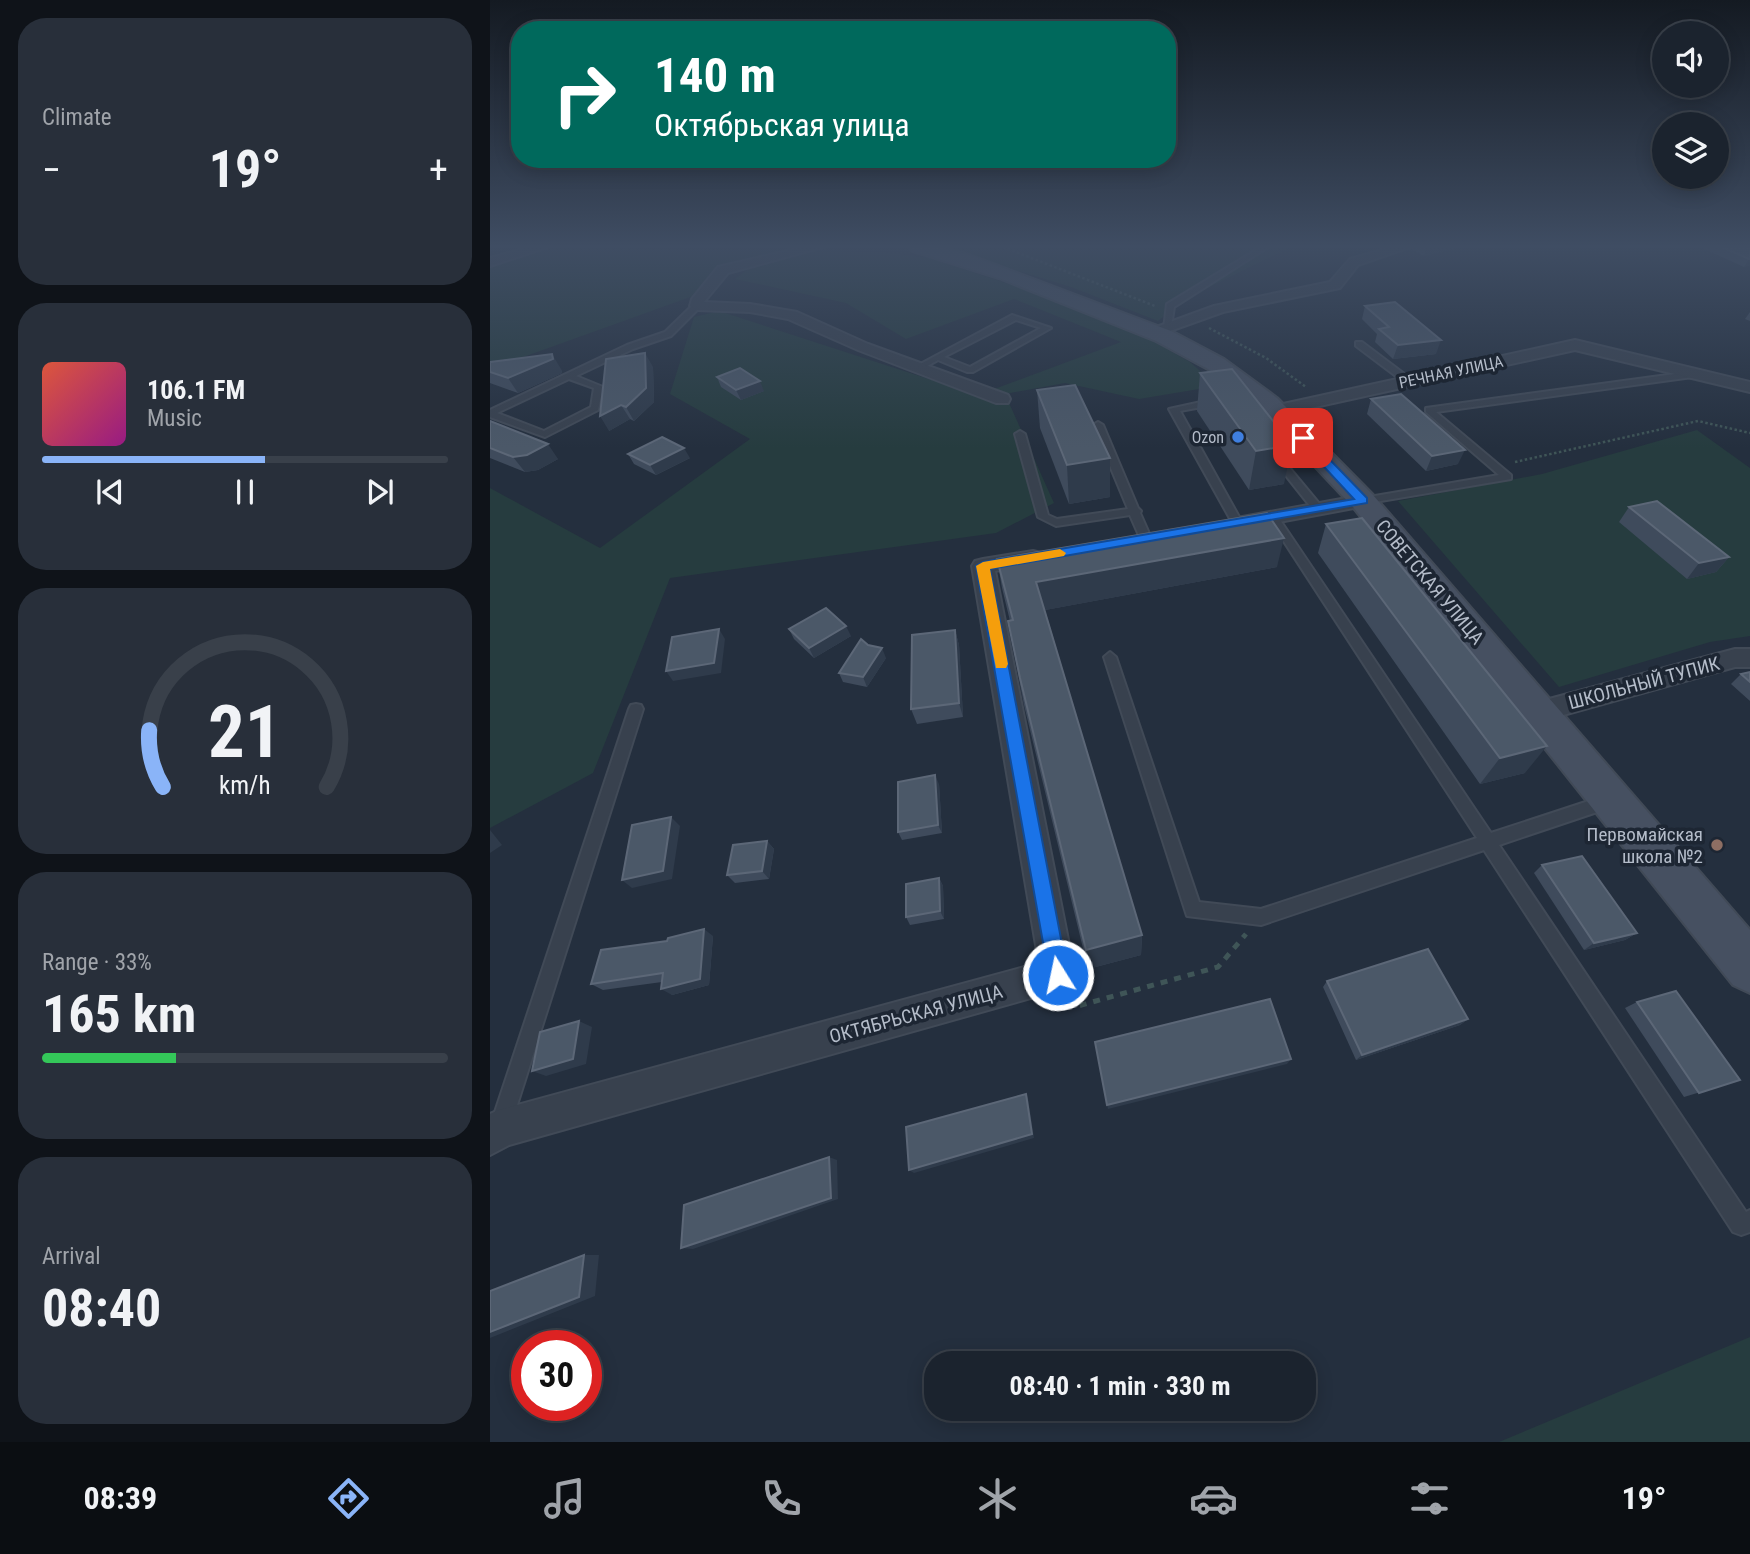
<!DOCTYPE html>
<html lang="en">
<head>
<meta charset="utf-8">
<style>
  :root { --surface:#1b232e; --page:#282f3a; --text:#f1f3f6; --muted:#a0a4aa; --line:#39404a; --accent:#8ab4f8 }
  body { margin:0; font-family:"Roboto Condensed",sans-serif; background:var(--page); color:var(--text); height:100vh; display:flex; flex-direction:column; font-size:26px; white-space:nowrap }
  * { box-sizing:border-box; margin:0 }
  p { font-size:23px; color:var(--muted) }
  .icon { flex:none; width:38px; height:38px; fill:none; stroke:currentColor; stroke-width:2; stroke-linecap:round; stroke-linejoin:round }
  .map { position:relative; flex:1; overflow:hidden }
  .drawer { display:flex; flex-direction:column; gap:18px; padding:18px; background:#0f1319; width:490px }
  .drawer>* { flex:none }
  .hud { position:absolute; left:21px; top:21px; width:665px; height:147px; border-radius:28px; box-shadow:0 4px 18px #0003,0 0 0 2px var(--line); background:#00695c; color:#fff; overflow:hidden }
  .tools { position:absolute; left:1162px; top:21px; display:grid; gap:14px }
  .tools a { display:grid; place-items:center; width:77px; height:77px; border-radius:50%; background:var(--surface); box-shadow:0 4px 18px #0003,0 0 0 2px var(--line); font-size:35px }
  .speed { position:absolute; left:21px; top:1330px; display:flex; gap:14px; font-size:35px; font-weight:700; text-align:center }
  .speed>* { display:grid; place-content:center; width:91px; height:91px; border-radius:50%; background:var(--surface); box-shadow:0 4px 18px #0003,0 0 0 2px var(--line); line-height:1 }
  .speed .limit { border:10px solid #d22; background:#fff; color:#111 }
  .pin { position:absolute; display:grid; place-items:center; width:60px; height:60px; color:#fff; margin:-30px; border-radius:14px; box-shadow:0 4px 10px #0006 }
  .me { position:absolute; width:77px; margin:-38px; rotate:350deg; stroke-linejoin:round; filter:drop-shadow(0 0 5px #0008) }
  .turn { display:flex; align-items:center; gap:24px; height:147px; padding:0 28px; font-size:32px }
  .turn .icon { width:91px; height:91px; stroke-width:2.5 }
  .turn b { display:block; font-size:49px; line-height:60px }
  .big { font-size:52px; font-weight:700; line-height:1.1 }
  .drawer .card { flex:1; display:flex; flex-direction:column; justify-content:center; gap:10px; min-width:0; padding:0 24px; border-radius:28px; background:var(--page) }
  .drawer .dial { align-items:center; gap:0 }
  .dial svg { height:182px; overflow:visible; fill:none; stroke:var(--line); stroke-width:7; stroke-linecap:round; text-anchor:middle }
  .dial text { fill:var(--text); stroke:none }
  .song { display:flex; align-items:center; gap:21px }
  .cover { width:84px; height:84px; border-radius:10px; background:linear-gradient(135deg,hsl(10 70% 55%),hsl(310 70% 35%)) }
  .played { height:7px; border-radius:4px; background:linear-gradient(90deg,var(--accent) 55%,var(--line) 55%) }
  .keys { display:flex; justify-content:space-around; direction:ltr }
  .heat { display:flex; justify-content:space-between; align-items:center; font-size:38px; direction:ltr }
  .charge { height:10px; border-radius:5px; background:linear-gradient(90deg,#34c759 33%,var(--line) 0) }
  .trip { position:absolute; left:434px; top:1351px; width:392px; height:70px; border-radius:28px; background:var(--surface); box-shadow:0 4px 18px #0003,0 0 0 2px var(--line); font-weight:700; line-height:70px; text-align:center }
  .menu { display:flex; height:112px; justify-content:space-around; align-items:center; background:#0b0e12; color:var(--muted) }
  .menu .icon { width:49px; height:49px }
  .menu .current { color:var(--accent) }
  .menu b { font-size:32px; color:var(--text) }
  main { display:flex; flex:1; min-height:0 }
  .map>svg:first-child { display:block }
  .green { fill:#263c3f }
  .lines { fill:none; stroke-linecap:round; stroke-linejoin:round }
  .lane-casing { stroke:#414a57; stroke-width:4 }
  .street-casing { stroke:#414a57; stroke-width:4 }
  .secondary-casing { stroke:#414a57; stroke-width:4 }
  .path-far1 { stroke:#3f5557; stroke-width:2.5; stroke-dasharray:2.5 2.5; stroke-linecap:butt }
  .path { stroke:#3f5557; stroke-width:5; stroke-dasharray:7 7; stroke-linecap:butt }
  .lane { fill:#38414e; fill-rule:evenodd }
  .street { fill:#38414e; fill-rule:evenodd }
  .secondary { fill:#465061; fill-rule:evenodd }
  .wall { fill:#3f4b5c }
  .shaded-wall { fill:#2f3b4b }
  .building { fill:#4b5868; stroke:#5c6777; stroke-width:2 }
  .route { fill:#1a73e8; stroke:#114b97; stroke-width:2 }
  .slow { fill:#f59e0b }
  .shop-dot { fill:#3f7fe0; stroke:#1d2633; stroke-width:2.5 }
  .education-dot { fill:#8d6e63; stroke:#1d2633; stroke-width:2.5 }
  .labels { text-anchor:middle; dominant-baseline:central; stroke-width:7; stroke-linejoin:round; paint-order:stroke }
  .far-street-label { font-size:16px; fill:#b4bcc9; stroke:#1d2633 }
  .far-poi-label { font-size:16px; fill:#b4bcc9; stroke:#1d2633; text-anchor:end }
  .street-label { font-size:19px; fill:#b4bcc9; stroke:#1d2633 }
  .poi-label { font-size:19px; fill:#b4bcc9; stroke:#1d2633; text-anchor:end }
</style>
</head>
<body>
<main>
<section class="drawer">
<div class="card"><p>Climate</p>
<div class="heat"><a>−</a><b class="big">19°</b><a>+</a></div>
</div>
<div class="card">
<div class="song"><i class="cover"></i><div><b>106.1 FM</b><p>Music</p></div></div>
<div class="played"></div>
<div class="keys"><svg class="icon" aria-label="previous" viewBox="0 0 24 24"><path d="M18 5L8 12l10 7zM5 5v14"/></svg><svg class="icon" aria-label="pause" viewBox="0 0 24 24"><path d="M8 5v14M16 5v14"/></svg><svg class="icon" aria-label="next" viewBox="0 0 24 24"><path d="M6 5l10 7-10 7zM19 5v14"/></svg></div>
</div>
<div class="card dial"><svg viewBox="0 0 100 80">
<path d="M14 69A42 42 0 1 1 86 69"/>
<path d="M14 69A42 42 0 0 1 8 44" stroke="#8ab4f8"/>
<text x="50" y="56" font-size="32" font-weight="700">21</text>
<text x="50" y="72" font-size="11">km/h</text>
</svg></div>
<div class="card"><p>Range · 33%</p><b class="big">165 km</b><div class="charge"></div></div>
<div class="card"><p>Arrival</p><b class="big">08:40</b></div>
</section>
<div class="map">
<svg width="1260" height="1442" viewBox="0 0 1260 1442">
  <rect width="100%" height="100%" fill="#242f3e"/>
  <g class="green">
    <path d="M38 247 391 252 440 258 558 297 656 337 700 362 727 386 649 399 575 383 515 394 564 503 506 533 180 578 103 773 0 828V488L110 548 260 439 180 394 204 317 229 311 488 395 631 342 524 299 416 339 356 303 245 279 268 261 246 260 220 290 0 369V258Z"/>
    <path d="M449 247H801L695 299 668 321 581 287Z"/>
    <path d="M1207 430 1260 468V636L1220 642 1069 687 908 501 1052 474Z"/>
    <path d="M1260 1337V1442H1009Z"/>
  </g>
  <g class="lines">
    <g class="lane-casing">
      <g id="lane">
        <path d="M771 247H778L684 307 681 327 674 329 677 304Z"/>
        <path d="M204 304 211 306 181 336 143 349 86 376 113 387 108 410 55 437 0 417V410L137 345 175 332ZM79 379 104 388 101 407 54 431 7 413Z"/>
        <path d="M522 315 561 328 483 372H477L448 360 430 370 423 368ZM526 320 551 328 480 367 454 357Z"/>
        <path d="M866 342H872L921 379V383H915L866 346Z"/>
        <path d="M1207 371 1211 374 1210 376 946 412 1021 475V479L873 504 868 501 873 498 1009 475 936 412V408Z"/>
        <path d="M725 399 728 400V404L690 411 753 524 748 527 743 524 679 409Z"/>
        <path d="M608 422 613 425 648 508 651 511 650 513 661 538 659 540H651L640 515 566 526 548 517 525 434 530 431 535 434 558 515 567 519 638 509 603 425Z"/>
        <path d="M782 454H788L832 507V511H824L782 458Z"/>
        <path d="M783 514 788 517 1001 833 1120 794 1125 796 1128 801 1125 806 1009 845 1256 1212 1260 1210V1232L1251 1235 1243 1232 994 850 771 925 697 916 614 657 620 652 626 657 709 902 771 909 987 838 778 517Z"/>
        <path d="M146 704 151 705 153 709 21 1124 18 1131 11 1134 4 1131 1 1124 139 709 141 705Z"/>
      </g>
    </g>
    <g class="street-casing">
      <g id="street">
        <path d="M40 247H58L0 266V258Z"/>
        <path d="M314 247H333L238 273 214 302 260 304 307 312 378 344 518 395 520 399 518 403H506L368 350 298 319 260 312 207 310 200 306 202 299 228 267Z"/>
        <path d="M902 247H920L868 265 850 288 733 312 666 336 659 332 661 329 724 306 840 282 860 259Z"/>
        <path d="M1085 340 1260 382V392L1085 350 784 416 775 411 784 406Z"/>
        <path d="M873 495 880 497 883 501 880 505 747 530 740 528 737 524 740 520 747 518Z"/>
        <path d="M543 551 551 553 554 558 551 563 505 571 585 975 580 987 19 1145 0 1155V1114L9 1110 549 963 482 566 485 561 493 559Z"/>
        <path d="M1245 649H1260V667H1245L1048 722 1039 719 1035 712 1039 705 1048 702Z"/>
      </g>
    </g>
    <g class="secondary-casing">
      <path id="secondary" d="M420 247H448L479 255 681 331 734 359 787 398 883 495 1260 930V993L1243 985 863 507 770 408 718 369 666 341 509 278 423 251Z"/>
    </g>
    <g class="path-far1">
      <path d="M513 247 665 306"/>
      <path d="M719 328 776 358 816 387"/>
      <path d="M1025 462 1208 421 1260 433"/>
    </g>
    <path class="path" d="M581 996 588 1006 728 967 756 934"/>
    <use href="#lane" class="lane"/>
    <use href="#street" class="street"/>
    <use href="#secondary" class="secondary"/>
  </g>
  <g class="wall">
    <path d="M921 247H969L934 256 921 249Z"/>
    <path d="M1210 247H1260V265L1254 267Z"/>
    <path d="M875 306 946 354 903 359 885 342 887 334 872 319Z"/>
    <path d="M1260 312V321L1255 319Z"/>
    <path d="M116 359 163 367 164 402 144 421 140 419 119 431Z"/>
    <path d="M0 362 71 369 72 373 28 393 0 383Z"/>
    <path d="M710 373 794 484 759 490 707 411Z"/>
    <path d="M227 377 274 391 251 400 231 387Z"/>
    <path d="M547 390 620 497 579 504 550 428Z"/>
    <path d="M881 399 968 464 936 471 877 414Z"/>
    <path d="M0 421 68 459 48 470 35 472 0 458Z"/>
    <path d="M138 454 200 458 166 475 144 464Z"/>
    <path d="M1139 507 1239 557 1226 572 1197 579 1129 522Z"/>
    <path d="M836 524 1035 773 990 784 828 553Z"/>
    <path d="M507 559 787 567 555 610 652 935 651 955 598 969 534 705 518 621H520L512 588Z"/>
    <path d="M299 629 361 636 324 658 304 639Z"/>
    <path d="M465 630 469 645 473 717 427 724 421 709Z"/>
    <path d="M396 658 377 687 353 682 349 673Z"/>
    <path d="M1260 672V701L1241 684 1251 674Z"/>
    <path d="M449 784 452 833 412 840 408 832Z"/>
    <path d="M277 841 284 849 279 879 245 883 237 875Z"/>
    <path d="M1052 865 1147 933 1135 940 1094 950 1044 873Z"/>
    <path d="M449 878 453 886 454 919 420 925 416 917Z"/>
    <path d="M223 936 219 985 182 995 172 982 113 990 101 984Z"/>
    <path d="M837 981 978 1019 970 1025 866 1060 833 987Z"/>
    <path d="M1147 1002 1250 1080 1194 1097 1135 1008Z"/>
  </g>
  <g class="shaded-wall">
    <path d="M940 247H969L934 256 936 248Z"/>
    <path d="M1260 258V265L1254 267 1259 259Z"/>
    <path d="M951 340 946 354 903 359 908 345Z"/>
    <path d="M155 353 163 367 164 402 144 421 136 407Z"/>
    <path d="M62 354 71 369 72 373 28 393 18 378Z"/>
    <path d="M270 381 274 391 251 400 246 390Z"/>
    <path d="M131 405 140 419 119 431 110 416Z"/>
    <path d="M58 444 68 459 48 470 35 472 23 457Z"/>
    <path d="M802 445 794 484 759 490 766 451Z"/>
    <path d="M194 448 200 458 166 475 160 465Z"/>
    <path d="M975 450 968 464 936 471 942 456Z"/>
    <path d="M620 458V497L579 504 577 465Z"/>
    <path d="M794 538 787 567 550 611 546 582Z"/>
    <path d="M1239 557 1226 572 1197 579 1209 563Z"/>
    <path d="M356 626 361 636 324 658 319 648Z"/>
    <path d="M229 629 235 639 231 673 183 681 176 671Z"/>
    <path d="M465 630 469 645 473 717 469 703Z"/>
    <path d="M392 648 396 658 377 687 373 677Z"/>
    <path d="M1057 746 1035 773 990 784 1010 758Z"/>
    <path d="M445 775 449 784 452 833 448 825Z"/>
    <path d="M181 817 190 826 182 879 142 888 132 880Z"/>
    <path d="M0 830 12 845 0 853Z"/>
    <path d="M277 841 284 849 279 879 272 871Z"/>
    <path d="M449 878 453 886 454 919 450 911Z"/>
    <path d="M214 929 223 936 219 985 182 995 171 989Z"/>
    <path d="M1147 933 1135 940 1094 950 1104 943Z"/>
    <path d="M652 935 651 955 598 969 596 950Z"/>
    <path d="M978 1019 970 1025 866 1060 872 1055Z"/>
    <path d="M89 1021 102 1027 96 1064 56 1076 42 1071Z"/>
    <path d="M801 1059 797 1064 618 1109 617 1105Z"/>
    <path d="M536 1094 538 1098 544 1138 424 1173 419 1170Z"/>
    <path d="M339 1157 347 1160 348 1199 203 1249 191 1248Z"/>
    <path d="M94 1255H109L105 1296 0 1338V1332Z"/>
  </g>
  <g class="building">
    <path d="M1232 247H1260V258L1259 259Z"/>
    <path d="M905 302 951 340 908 345 889 329 899 327 875 306Z"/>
    <path d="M155 353 156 388 136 407 131 405 110 416 116 359Z"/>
    <path d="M62 354 63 359 18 378 0 372V362Z"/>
    <path d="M250 368 270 381 246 390 227 377Z"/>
    <path d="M742 369 802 445 766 451 710 373Z"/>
    <path d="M585 385 620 458 577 465 547 390Z"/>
    <path d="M911 394 975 450 942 456 881 399Z"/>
    <path d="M0 421 58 444 37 455 23 457 0 448Z"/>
    <path d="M172 437 194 448 160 465 138 454Z"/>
    <path d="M1167 501 1239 557 1209 563 1139 507Z"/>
    <path d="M777 513 794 538 546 582 652 935 596 950 530 678 518 621 523 620 507 559Z"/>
    <path d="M872 518 1057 746 1010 758 836 524Z"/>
    <path d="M336 608 356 626 319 648 299 629Z"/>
    <path d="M229 629 224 663 176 671 182 637Z"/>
    <path d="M465 630 469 703 421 709 422 635Z"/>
    <path d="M371 639 378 645 392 648 373 677 349 673Z"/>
    <path d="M1260 672V682L1251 674Z"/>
    <path d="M445 775 448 825 408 832V782Z"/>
    <path d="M181 817 173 871 132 880 142 825Z"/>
    <path d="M277 841 272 871 237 875 243 845Z"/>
    <path d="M1092 856 1147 933 1104 943 1052 865Z"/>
    <path d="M449 878 450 911 416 917V884Z"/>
    <path d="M214 929 210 979 171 989 173 973 101 984 111 950 177 941 178 938Z"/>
    <path d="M938 949 978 1019 872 1055 837 981Z"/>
    <path d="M1186 991 1250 1080 1209 1093 1147 1002Z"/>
    <path d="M780 999 801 1059 617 1105 605 1042Z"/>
    <path d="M89 1021 83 1059 42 1071 50 1032Z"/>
    <path d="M536 1094 542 1134 419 1170 416 1127Z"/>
    <path d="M339 1157 341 1198 191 1248 194 1205Z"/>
    <path d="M94 1255 89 1297 0 1332V1291Z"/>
  </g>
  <linearGradient id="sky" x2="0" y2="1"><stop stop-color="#141a22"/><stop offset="0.55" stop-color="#3f4d63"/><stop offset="1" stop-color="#3f4d63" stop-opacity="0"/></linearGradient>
  <rect width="1260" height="448" fill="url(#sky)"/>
  <path class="route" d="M809 436H817L877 498V503L500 569 578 975 575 982 568 985 560 982 486 566 493 562 864 499 809 440Z"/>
  <path class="slow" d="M570 549 576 553 574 556 500 569 518 664 516 668H506L486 566 493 562Z"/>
  <circle class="shop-dot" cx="748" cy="437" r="7"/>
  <circle class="education-dot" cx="1227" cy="845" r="7"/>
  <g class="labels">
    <g class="far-street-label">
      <text transform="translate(961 372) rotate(-12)">РЕЧНАЯ УЛИЦА</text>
    </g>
    <g class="far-poi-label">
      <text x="734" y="437">Ozon</text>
    </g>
    <g class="street-label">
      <text transform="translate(940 582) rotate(50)">СОВЕТСКАЯ УЛИЦА</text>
      <text transform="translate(1154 683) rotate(-15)">ШКОЛЬНЫЙ ТУПИК</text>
      <text transform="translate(426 1014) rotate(-15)">ОКТЯБРЬСКАЯ УЛИЦА</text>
    </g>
    <g class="poi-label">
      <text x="1213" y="834">Первомайская<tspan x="1213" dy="22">школа №2</tspan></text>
    </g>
  </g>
</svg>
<div class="tools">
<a><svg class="icon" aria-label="sound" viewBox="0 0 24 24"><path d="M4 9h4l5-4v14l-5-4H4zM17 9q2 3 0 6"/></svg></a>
<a><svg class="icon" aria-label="layers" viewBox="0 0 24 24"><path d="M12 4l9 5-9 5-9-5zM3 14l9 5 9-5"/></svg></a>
</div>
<div class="speed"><div class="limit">30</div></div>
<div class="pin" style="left:813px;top:438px;background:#d93025"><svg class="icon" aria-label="arrive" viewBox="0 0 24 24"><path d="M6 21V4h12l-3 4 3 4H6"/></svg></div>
<svg class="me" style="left:568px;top:975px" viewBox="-20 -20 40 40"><circle r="17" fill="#1a73e8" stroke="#fff" stroke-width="3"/><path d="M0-11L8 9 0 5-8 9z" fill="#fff"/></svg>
<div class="trip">08:40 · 1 min · 330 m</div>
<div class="hud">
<div class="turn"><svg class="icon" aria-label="right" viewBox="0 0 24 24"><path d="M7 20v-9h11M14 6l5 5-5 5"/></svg><div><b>140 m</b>Октябрьская улица</div></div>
</div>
</div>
</main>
<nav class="menu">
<b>08:39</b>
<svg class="icon current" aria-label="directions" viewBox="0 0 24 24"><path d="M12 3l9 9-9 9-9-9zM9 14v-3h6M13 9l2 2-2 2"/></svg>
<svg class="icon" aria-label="music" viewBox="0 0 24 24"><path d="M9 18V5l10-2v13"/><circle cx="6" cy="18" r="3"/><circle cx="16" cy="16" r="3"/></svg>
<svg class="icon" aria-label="phone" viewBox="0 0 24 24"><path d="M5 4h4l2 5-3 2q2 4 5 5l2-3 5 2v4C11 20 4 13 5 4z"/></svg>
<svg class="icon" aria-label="climate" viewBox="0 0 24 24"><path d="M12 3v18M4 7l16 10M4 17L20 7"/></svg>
<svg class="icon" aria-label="car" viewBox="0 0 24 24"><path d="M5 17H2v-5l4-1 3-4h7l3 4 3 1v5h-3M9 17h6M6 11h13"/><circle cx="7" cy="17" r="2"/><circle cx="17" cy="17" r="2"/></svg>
<svg class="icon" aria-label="filters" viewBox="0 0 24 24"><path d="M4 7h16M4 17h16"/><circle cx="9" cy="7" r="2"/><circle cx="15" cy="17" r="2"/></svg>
<b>19°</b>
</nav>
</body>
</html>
